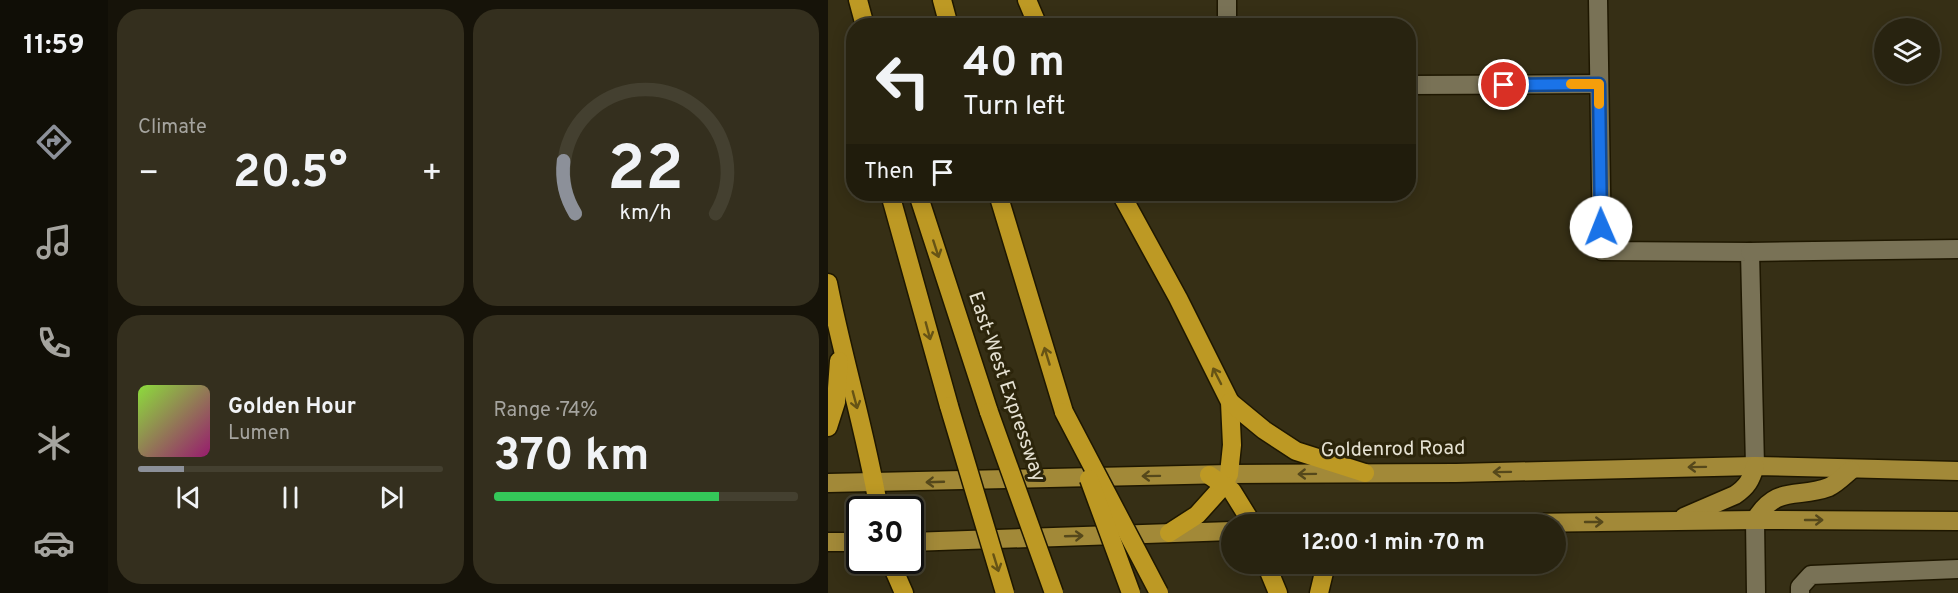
<!DOCTYPE html>
<html lang="en">
<head>
<meta charset="utf-8">
<style>
  :root { --surface:#282310; --page:#342f1e; --text:#f1f3f6; --muted:#a5a49f; --line:#444030; --accent:#8c9099 }
  body { margin:0; font-family:Overpass,sans-serif; background:var(--page); color:var(--text); height:100vh; display:flex; flex-direction:column; font-size:22px; white-space:nowrap }
  * { box-sizing:border-box; margin:0 }
  p { font-size:20px; color:var(--muted) }
  .icon { flex:none; width:33px; height:33px; fill:none; stroke:currentColor; stroke-width:2; stroke-linecap:round; stroke-linejoin:round }
  .map { position:relative; flex:1; overflow:hidden }
  .sheet { display:flex; flex-direction:column; gap:9px; padding:9px; background:#161309; width:720px }
  .sheet>* { flex:none }
  .banner { position:absolute; left:18px; top:18px; width:570px; height:183px; border-radius:24px; box-shadow:0 3px 15px #0003,0 0 0 2px var(--line); background:#282310; color:var(--text); overflow:hidden }
  .controls { position:absolute; left:1046px; top:18px; display:grid; gap:12px }
  .controls a { display:grid; place-items:center; width:66px; height:66px; border-radius:50%; background:var(--surface); box-shadow:0 3px 15px #0003,0 0 0 2px var(--line); font-size:30px }
  .speed { position:absolute; left:18px; top:496px; display:flex; gap:12px; font-size:30px; font-weight:700; text-align:center }
  .speed>* { display:grid; place-content:center; width:78px; height:78px; border-radius:50%; background:var(--surface); box-shadow:0 3px 15px #0003,0 0 0 2px var(--line); line-height:1 }
  .speed .limit { border:3px solid #111; border-radius:9px; background:#fff; color:#111 }
  .pin { position:absolute; display:grid; place-items:center; width:51px; height:51px; color:#fff; margin:-26px; border:3px solid #fff; border-radius:50%; box-shadow:0 2px 6px #0007 }
  .me { position:absolute; width:66px; margin:-33px; rotate:359deg; stroke-linejoin:round; filter:drop-shadow(0 0 4px #0008) }
  .turn { display:flex; align-items:center; gap:21px; height:126px; padding:0 18px; font-size:27px }
  .turn .icon { width:78px; height:78px; stroke-width:2.5 }
  .turn b { display:block; font-size:42px; line-height:51px }
  .then { display:flex; align-items:center; height:57px; padding:0 18px; background:#0003; gap:12px; font-size:22px }
  .big { font-size:45px; font-weight:700; line-height:1.1 }
  .sheet .card { flex:1; display:flex; flex-direction:column; justify-content:center; gap:9px; min-width:0; padding:0 21px; border-radius:24px; background:var(--page) }
  .sheet .dial { align-items:center; gap:0 }
  .dial svg { height:156px; overflow:visible; fill:none; stroke:var(--line); stroke-width:7; stroke-linecap:round; text-anchor:middle }
  .dial text { fill:var(--text); stroke:none }
  .song { display:flex; align-items:center; gap:18px }
  .cover { width:72px; height:72px; border-radius:9px; background:linear-gradient(135deg,hsl(90 70% 55%),hsl(320 70% 35%)) }
  .played { height:6px; border-radius:3px; background:linear-gradient(90deg,var(--accent) 15%,var(--line) 15%) }
  .keys { display:flex; justify-content:space-around; direction:ltr }
  .heat { display:flex; justify-content:space-between; align-items:center; font-size:33px; direction:ltr }
  .charge { height:9px; border-radius:4px; background:linear-gradient(90deg,#34c759 74%,var(--line) 0) }
  .sheet .tiles { flex:1; display:grid; gap:9px; grid-template-columns:repeat(2,1fr) }
  .trip { position:absolute; left:393px; top:514px; width:345px; height:60px; border-radius:30px; background:var(--surface); box-shadow:0 3px 15px #0003,0 0 0 2px var(--line); font-weight:700; line-height:60px; text-align:center }
  main { display:flex; flex:1; min-height:0 }
  .tab-bar { display:flex; flex-direction:column; width:108px; justify-content:space-around; align-items:center; background:#100e06; color:var(--muted) }
  .tab-bar .icon { width:42px; height:42px }
  .tab-bar .current { color:var(--accent) }
  .tab-bar b { font-size:27px; color:var(--text) }
  .map>svg:first-child { display:block }
  .lines { fill:none; stroke-linecap:round; stroke-linejoin:round }
  .minor-casing { stroke:#1e1700; stroke-width:21 }
  .major-casing { stroke:#1e1700; stroke-width:21 }
  .highway-casing { stroke:#1e1700; stroke-width:21 }
  .minor { stroke:#797256; stroke-width:18 }
  .major { stroke:#a28938; stroke-width:18 }
  .highway { stroke:#bd9924; stroke-width:18 }
  .highway-bridge-casing { stroke:#1e1700; stroke-width:21; stroke-linecap:butt }
  .highway-bridge { stroke:#bd9924; stroke-width:18 }
  .oneway { stroke:#665315 }
  .oneway2 { stroke:#55481b }
  .route-casing { stroke:#114b97; stroke-width:15 }
  .route { stroke:#1a73e8; stroke-width:10 }
  .slow { stroke:#f59e0b; stroke-width:10 }
  .labels { text-anchor:middle; dominant-baseline:central; stroke-width:6; stroke-linejoin:round; paint-order:stroke }
  .street-label { font-size:20px; fill:#e5e1d2; stroke:#2c250b }
</style>
</head>
<body>
<main>
<nav class="tab-bar">
<b>11:59</b>
<svg class="icon current" aria-label="directions" viewBox="0 0 24 24"><path d="M12 3l9 9-9 9-9-9zM9 14v-3h6M13 9l2 2-2 2"/></svg>
<svg class="icon" aria-label="music" viewBox="0 0 24 24"><path d="M9 18V5l10-2v13"/><circle cx="6" cy="18" r="3"/><circle cx="16" cy="16" r="3"/></svg>
<svg class="icon" aria-label="phone" viewBox="0 0 24 24"><path d="M5 4h4l2 5-3 2q2 4 5 5l2-3 5 2v4C11 20 4 13 5 4z"/></svg>
<svg class="icon" aria-label="climate" viewBox="0 0 24 24"><path d="M12 3v18M4 7l16 10M4 17L20 7"/></svg>
<svg class="icon" aria-label="car" viewBox="0 0 24 24"><path d="M5 17H2v-5l4-1 3-4h7l3 4 3 1v5h-3M9 17h6M6 11h13"/><circle cx="7" cy="17" r="2"/><circle cx="17" cy="17" r="2"/></svg>
</nav>
<section class="sheet">
<div class="tiles">
<div class="card"><p>Climate</p>
<div class="heat"><a>−</a><b class="big">20.5°</b><a>+</a></div>
</div>
<div class="card dial"><svg viewBox="0 0 100 80">
<path d="M14 69A42 42 0 1 1 86 69"/>
<path d="M14 69A42 42 0 0 1 8 42" stroke="#8c9099"/>
<text x="50" y="56" font-size="32" font-weight="700">22</text>
<text x="50" y="72" font-size="11">km/h</text>
</svg></div>
<div class="card">
<div class="song"><i class="cover"></i><div><b>Golden Hour</b><p>Lumen</p></div></div>
<div class="played"></div>
<div class="keys"><svg class="icon" aria-label="previous" viewBox="0 0 24 24"><path d="M18 5L8 12l10 7zM5 5v14"/></svg><svg class="icon" aria-label="pause" viewBox="0 0 24 24"><path d="M8 5v14M16 5v14"/></svg><svg class="icon" aria-label="next" viewBox="0 0 24 24"><path d="M6 5l10 7-10 7zM19 5v14"/></svg></div>
</div>
<div class="card"><p>Range · 74%</p><b class="big">370 km</b><div class="charge"></div></div>
</div>
</section>
<div class="map">
<svg width="1130" height="593" viewBox="0 0 1130 593">
  <rect width="100%" height="100%" fill="#362f15"/>
  <g class="lines">
    <g class="minor-casing">
      <g id="minor">
        <path d="M770 0 774 251 922 252 927 466"/>
        <path d="M399 26V0"/>
        <path d="M580 85 771 84"/>
        <path d="M922 252 1130 249"/>
        <path d="M927 520 928 593"/>
        <path d="M972 593V587L983 575 1130 569"/>
      </g>
    </g>
    <g class="major-casing">
      <g id="major">
        <path d="M0 483 401 474 628 473 927 466 1130 471"/>
        <path d="M856 517 907 495C919 487 923 480 927 466"/>
        <path d="M927 520C949 484 970 499 1001 487 1009 483 1017 475 1023 470"/>
        <path d="M548 525 927 520 1130 521"/>
        <path d="M0 542H32"/>
        <path d="M82 542 404 531"/>
      </g>
    </g>
    <g class="highway-casing">
      <g id="highway">
        <path d="M30 0 37 26"/>
        <path d="M114 0 121 26"/>
        <path d="M199 0 210 26"/>
        <path d="M62 194 121 406"/>
        <path d="M90 194 161 412"/>
        <path d="M170 194 236 412"/>
        <path d="M293 194 350 298 402 402 404 445 401 474 396 485 369 515 341 533"/>
        <path d="M0 283C15 359 38 433 51 510"/>
        <path d="M402 402 436 430 468 451 537 473"/>
        <path d="M0 427 8 402 11 361"/>
        <path d="M381 475 404 491 425 525"/>
        <path d="M62 561 76 593"/>
        <path d="M438 564 450 593"/>
        <path d="M491 593 498 564"/>
      </g>
    </g>
    <use href="#minor" class="minor"/>
    <use href="#major" class="major"/>
    <use href="#highway" class="highway"/>
    <g class="highway-bridge-casing">
      <g id="highway-bridge">
        <path d="M121 406 177 593"/>
        <path d="M161 412 226 593"/>
        <path d="M236 412 331 593"/>
        <path d="M261 479 303 593"/>
      </g>
    </g>
    <use href="#highway-bridge" class="highway-bridge"/>
  </g>
  <defs><path id="oneway-shaft" d="M-6 0H5M1.5-3L5.5 0L1.5 3" fill="none" stroke-width="1.6" stroke-linecap="round" stroke-linejoin="round" transform="scale(1.5)"/></defs>
  <g class="oneway">
    <use href="#oneway-shaft" transform="translate(108 249) rotate(72)"/>
    <use href="#oneway-shaft" transform="translate(100 331) rotate(75)"/>
    <use href="#oneway-shaft" transform="translate(219 356) rotate(-107)"/>
    <use href="#oneway-shaft" transform="translate(389 376) rotate(-117)"/>
    <use href="#oneway-shaft" transform="translate(27 400) rotate(75)"/>
    <use href="#oneway-shaft" transform="translate(168 563) rotate(73)"/>
  </g>
  <g class="oneway2">
    <use href="#oneway-shaft" transform="translate(869 467) rotate(179)"/>
    <use href="#oneway-shaft" transform="translate(674 472) rotate(179)"/>
    <use href="#oneway-shaft" transform="translate(479 474) rotate(179)"/>
    <use href="#oneway-shaft" transform="translate(323 476) rotate(179)"/>
    <use href="#oneway-shaft" transform="translate(107 482) rotate(178)"/>
    <use href="#oneway-shaft" transform="translate(986 520)"/>
    <use href="#oneway-shaft" transform="translate(766 522)"/>
    <use href="#oneway-shaft" transform="translate(246 536) rotate(-2)"/>
  </g>
  <g class="lines">
    <g class="route-casing">
      <path id="route" d="M676 85 771 84 773 227"/>
    </g>
    <use href="#route" class="route"/>
    <path class="slow" d="M743 84H771V104"/>
  </g>
  <g class="labels">
    <g class="street-label">
      <text transform="translate(178 387) rotate(71)">East-West Expressway</text>
      <text transform="translate(565 450) rotate(-1)">Goldenrod Road</text>
    </g>
  </g>
</svg>
<div class="controls">
<a><svg class="icon" aria-label="layers" viewBox="0 0 24 24"><path d="M12 4l9 5-9 5-9-5zM3 14l9 5 9-5"/></svg></a>
</div>
<div class="speed"><div class="limit">30</div></div>
<div class="pin" style="left:676px;top:85px;background:#d93025"><svg class="icon" aria-label="arrive" viewBox="0 0 24 24"><path d="M6 21V4h12l-3 4 3 4H6"/></svg></div>
<svg class="me" style="left:773px;top:227px" viewBox="-20 -20 40 40"><circle r="19" fill="#fff"/><path d="M0-13L10 11 0 6-10 11z" fill="#1a73e8"/></svg>
<div class="trip">12:00 · 1 min · 70 m</div>
<div class="banner">
<div class="turn"><svg class="icon" aria-label="left" viewBox="0 0 24 24"><path d="M17 20v-9H6M10 6l-5 5 5 5"/></svg><div><b>40 m</b>Turn left</div></div>
<div class="then">Then<svg class="icon" aria-label="arrive" viewBox="0 0 24 24"><path d="M6 21V4h12l-3 4 3 4H6"/></svg></div>
</div>
</div>
</main>
</body>
</html>
